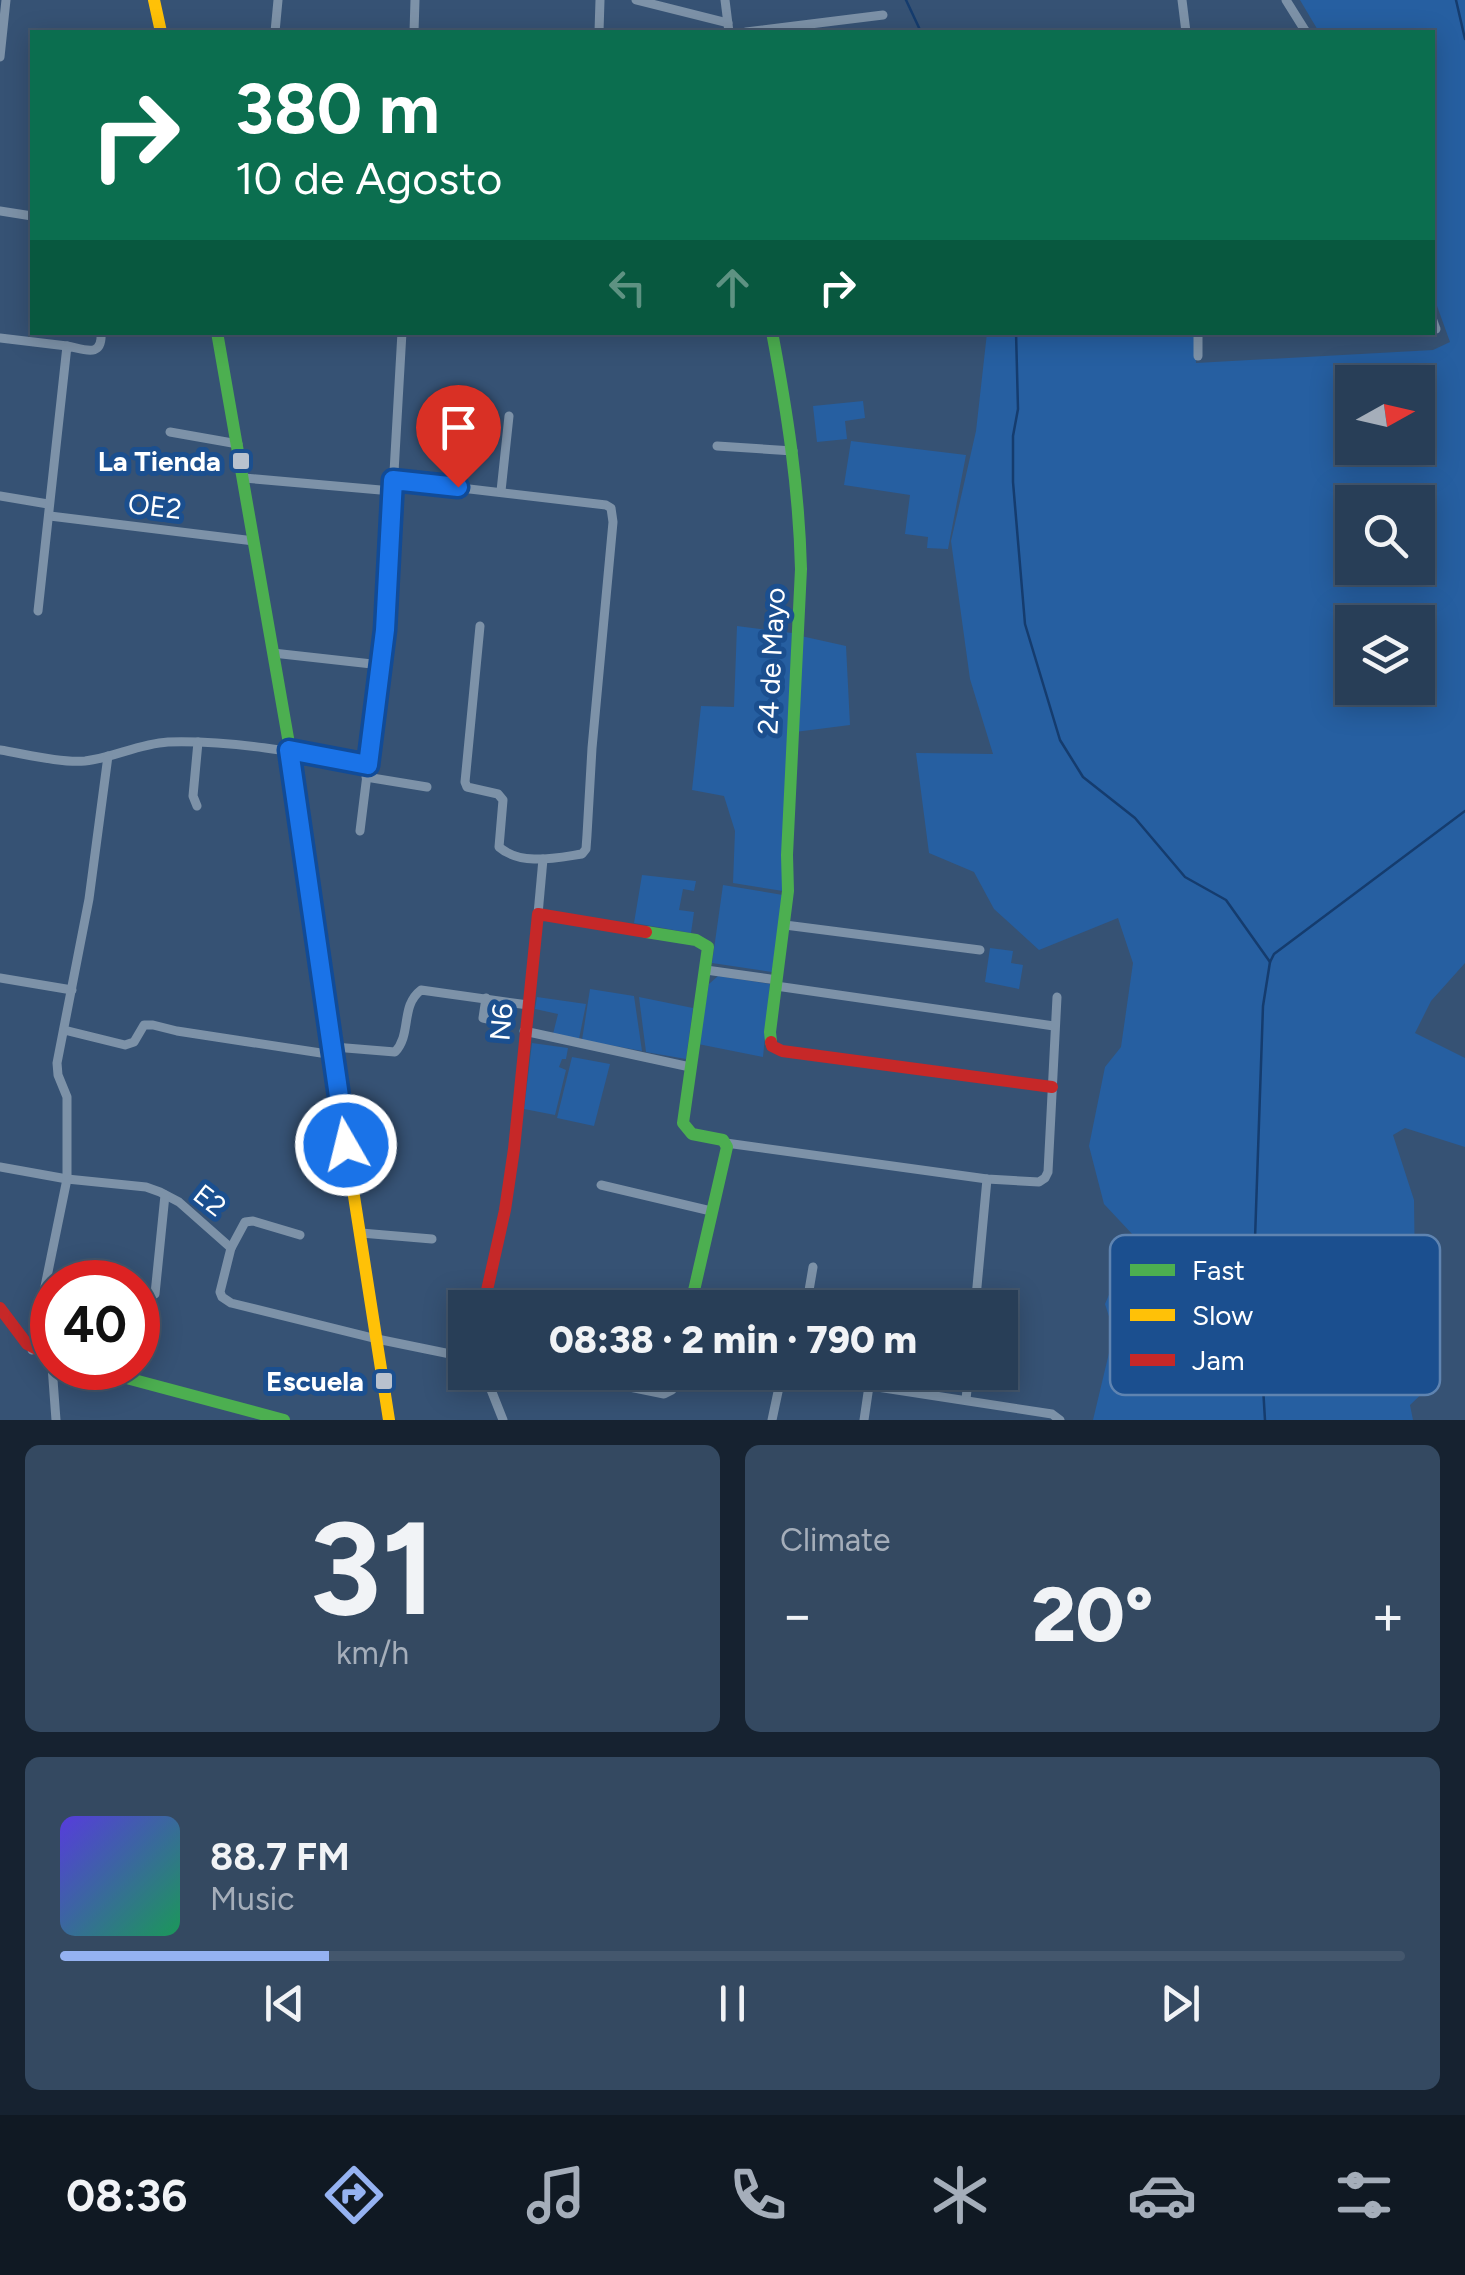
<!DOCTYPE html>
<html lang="en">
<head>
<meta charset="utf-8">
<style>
  :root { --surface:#283e57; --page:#344961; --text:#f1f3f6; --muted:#a5aeba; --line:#44576d; --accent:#95b2f1 }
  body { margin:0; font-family:Figtree,sans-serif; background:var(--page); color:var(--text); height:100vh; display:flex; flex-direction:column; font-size:38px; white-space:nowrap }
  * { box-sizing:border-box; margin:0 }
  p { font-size:32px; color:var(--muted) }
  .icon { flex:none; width:55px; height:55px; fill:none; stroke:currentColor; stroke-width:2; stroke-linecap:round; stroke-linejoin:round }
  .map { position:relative; height:1420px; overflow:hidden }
  .side { display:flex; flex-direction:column; gap:25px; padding:25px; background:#162230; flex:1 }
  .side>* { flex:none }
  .banner { position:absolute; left:30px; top:30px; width:1405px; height:305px; border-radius:0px; box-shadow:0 5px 25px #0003,0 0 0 2px var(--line); background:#0b6e4f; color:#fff; overflow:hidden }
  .needle { width:65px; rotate:82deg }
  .fabs { position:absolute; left:1335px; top:365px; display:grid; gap:20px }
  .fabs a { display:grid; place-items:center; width:100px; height:100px; border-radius:0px; background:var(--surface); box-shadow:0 5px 25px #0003,0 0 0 2px var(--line); font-size:50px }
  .speed { position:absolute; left:30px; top:1260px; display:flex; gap:20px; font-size:50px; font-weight:700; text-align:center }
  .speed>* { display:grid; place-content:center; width:130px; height:130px; border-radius:50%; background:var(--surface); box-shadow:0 5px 25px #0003,0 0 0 2px var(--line); line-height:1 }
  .speed .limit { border:15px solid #d22; background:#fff; color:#111 }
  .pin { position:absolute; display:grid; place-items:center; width:85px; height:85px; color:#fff; margin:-102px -42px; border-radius:50% 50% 50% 0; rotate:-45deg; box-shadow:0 0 10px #0007 }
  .pin .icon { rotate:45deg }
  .me { position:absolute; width:110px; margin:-55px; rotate:352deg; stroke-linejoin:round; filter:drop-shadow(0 0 8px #0008) }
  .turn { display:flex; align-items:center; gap:35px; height:210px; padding:0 40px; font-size:45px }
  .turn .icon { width:130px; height:130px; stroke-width:2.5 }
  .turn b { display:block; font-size:70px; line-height:85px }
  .lanes { display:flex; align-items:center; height:95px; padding:0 40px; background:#0003; justify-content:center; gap:50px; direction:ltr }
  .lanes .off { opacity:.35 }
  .big { font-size:75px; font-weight:800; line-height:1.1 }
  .side .card { flex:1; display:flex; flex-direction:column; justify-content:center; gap:15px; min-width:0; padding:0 35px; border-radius:15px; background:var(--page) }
  .side .dial { align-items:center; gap:0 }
  .dial b { font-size:130px; line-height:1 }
  .song { display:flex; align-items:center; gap:30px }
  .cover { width:120px; height:120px; border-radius:15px; background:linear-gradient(135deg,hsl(250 70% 55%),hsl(150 70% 35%)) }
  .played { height:10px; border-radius:5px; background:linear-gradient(90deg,var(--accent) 20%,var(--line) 20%) }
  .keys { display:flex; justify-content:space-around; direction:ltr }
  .heat { display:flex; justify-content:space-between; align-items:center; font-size:55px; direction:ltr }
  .side .tiles { flex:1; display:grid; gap:25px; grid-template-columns:1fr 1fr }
  .card:last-child { grid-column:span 2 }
  .trip { position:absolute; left:448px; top:1290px; width:570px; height:100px; border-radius:0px; background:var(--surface); box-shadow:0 5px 25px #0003,0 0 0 2px var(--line); font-weight:800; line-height:100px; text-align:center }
  .tab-bar { display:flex; height:160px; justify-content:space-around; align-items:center; background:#101923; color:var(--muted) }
  .tab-bar .icon { width:70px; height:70px }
  .tab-bar .current { color:var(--accent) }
  .tab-bar b { font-size:45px; color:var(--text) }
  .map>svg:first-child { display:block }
  .green { fill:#265fa1; fill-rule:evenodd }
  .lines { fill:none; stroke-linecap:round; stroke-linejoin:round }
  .stream { stroke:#153c6e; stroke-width:2.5 }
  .street { stroke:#7d92a8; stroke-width:9 }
  .fast { stroke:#4caf50; stroke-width:12 }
  .slow { stroke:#ffc107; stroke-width:12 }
  .jam { stroke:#c62828; stroke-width:12 }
  .route-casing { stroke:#114b97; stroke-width:25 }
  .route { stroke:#1a73e8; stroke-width:18 }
  .poi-dot { fill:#b9c2ce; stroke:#1b4f8f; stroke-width:4 }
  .labels { text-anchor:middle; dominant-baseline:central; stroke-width:10; stroke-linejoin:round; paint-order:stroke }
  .poi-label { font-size:28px; font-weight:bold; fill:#fff; stroke:#1b4f8f; text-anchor:end }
  .street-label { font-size:28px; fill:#fff; stroke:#1b4f8f }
  .key { fill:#1b4f8f; stroke:#5f84b1; stroke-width:2.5 }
  .key-label { font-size:28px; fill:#fff }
</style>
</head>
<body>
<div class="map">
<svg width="1465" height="1420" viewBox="0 0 1465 1420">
  <rect width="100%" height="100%" fill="#365274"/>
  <g class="green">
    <path d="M1300 0H1465V963L1431 1001 1415 1033 1465 1058V1147L1405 1128 1393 1135 1414 1200 1415 1276 1403 1326 1436 1308 1431 1385 1410 1405 1413 1420H1093L1114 1332 1105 1304 1134 1236 1104 1204 1089 1146 1105 1067 1121 1047 1133 963 1118 918 1039 950 994 909 974 872 929 853 916 753 993 754 970 679 951 541 976 431 987 333H1194L1196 363 1433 350 1450 342 1432 292V32H1319ZM1352 382H1418V448H1352ZM1352 502H1418V568H1352ZM1352 622H1418V688H1352Z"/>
    <path d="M863 401 865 418 845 421 847 439 817 442 813 406Z"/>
    <path d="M851 441 966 455 948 549 927 548 928 537 905 534 910 495 844 485Z"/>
    <path d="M737 626 792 633 783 891 733 883 735 831 724 796 692 790 701 706 734 707Z"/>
    <path d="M801 636 846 646 850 725 795 732Z"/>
    <path d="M642 875 696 881 694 891 683 889 679 910 694 912 691 933 634 923Z"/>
    <path d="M723 885 783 895 772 972 712 963Z"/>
    <path d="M990 948 1013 951 1011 963 1023 965 1019 989 985 982Z"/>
    <path d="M718 976 770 984 763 1057 698 1044 709 984Z"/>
    <path d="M590 989 634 996 642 1051 582 1040Z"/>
    <path d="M537 997 586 1004 579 1039 553 1034 558 1014 535 1009Z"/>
    <path d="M639 997 693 1008 686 1059 646 1052Z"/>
    <path d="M532 1043 568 1048 566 1059H562L559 1067 566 1070 555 1115 524 1109Z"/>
    <path d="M572 1057 610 1064 594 1126 557 1118Z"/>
  </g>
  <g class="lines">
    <g class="stream">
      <path d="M906 0 921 32"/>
      <path d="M1456 0 1465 39"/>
      <path d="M1016 332 1018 409 1013 436V482L1025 624 1060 740 1083 777 1135 818 1185 877 1226 900 1270 962"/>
      <path d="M1265 1420 1261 1353 1253 1297 1263 1006 1270 962 1274 954 1465 811"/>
    </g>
    <g class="street">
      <path d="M636 0 728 23"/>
      <path d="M725 0 729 32"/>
      <path d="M1182 0 1186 32"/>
      <path d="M1286 0 1306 32"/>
      <path d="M275 32 278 0"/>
      <path d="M414 32 415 0"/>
      <path d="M599 32 600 0"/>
      <path d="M746 32 883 15"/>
      <path d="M0 57 6 0"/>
      <path d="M0 211 32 216"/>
      <path d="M1432 318 1436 329"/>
      <path d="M1198 332V356"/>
      <path d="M0 338 67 346"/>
      <path d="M170 432 238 444"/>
      <path d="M717 446 793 451"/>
      <path d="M244 478 392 491"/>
      <path d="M393 480 606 505 611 508 613 522 592 748 587 835 586 849 582 854C555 858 521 866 499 847L503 800 498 794 467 787 465 782 480 626"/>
      <path d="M501 491 509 416"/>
      <path d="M0 496 48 504"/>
      <path d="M50 516 254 541"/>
      <path d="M38 611 67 346C84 349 103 359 101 332"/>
      <path d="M273 653 381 665"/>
      <path d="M0 750C25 754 60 763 85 761 113 758 138 744 168 742 234 740 302 753 368 765"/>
      <path d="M366 777 427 787"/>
      <path d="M197 806 193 796 198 742"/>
      <path d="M360 831 385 630 402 332"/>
      <path d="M538 914 543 859"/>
      <path d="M785 925 980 950"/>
      <path d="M706 970 777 980"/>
      <path d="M0 978 72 990"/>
      <path d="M776 986 1054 1026"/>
      <path d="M486 998 483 1018 501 1022"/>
      <path d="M64 1030 125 1045 134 1042 144 1025H153L177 1031 334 1055"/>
      <path d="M524 1031 690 1067"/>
      <path d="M334 1047 395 1052C412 1034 400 1006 421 990L528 1005"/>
      <path d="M726 1143 987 1179 1039 1182 1045 1178 1048 1172 1057 997"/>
      <path d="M0 1167 67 1179 146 1187 160 1192 179 1202 231 1248 220 1292 222 1297 231 1303 377 1339 465 1357"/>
      <path d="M601 1185 711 1211"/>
      <path d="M361 1233 432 1239"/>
      <path d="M231 1248 245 1222 253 1221 300 1235"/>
      <path d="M155 1294 165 1195"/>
      <path d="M806 1308 813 1267"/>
      <path d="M975 1308 987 1179"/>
      <path d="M32 1350 67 1179V1097L58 1075 57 1063 89 899 108 756"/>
      <path d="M52 1366 56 1420"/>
      <path d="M484 1372 503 1420"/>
      <path d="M556 1372 664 1394 672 1390 676 1372"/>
      <path d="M780 1372 1052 1414 1060 1420"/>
      <path d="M966 1399 969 1372"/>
      <path d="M772 1420 782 1373"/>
      <path d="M864 1420 869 1386"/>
    </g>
    <g class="fast">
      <path d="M217 332 288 738 307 868"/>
      <path d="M646 932 696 940 708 947 683 1123 692 1134 723 1140 727 1147 690 1308"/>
      <path d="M771 1042 770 1032 788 891 787 855 801 569C799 488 787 411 772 332"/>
      <path d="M89 1368 284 1420"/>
    </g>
    <g class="slow">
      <path d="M154 0 161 32"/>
      <path d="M307 868 346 1145 389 1420"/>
    </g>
    <g class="jam">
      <path d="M771 1042 772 1046 782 1051 1052 1087"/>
      <path d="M0 1308 27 1344 52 1357"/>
      <path d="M483 1308 505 1210 514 1149 538 914 646 932"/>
    </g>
  </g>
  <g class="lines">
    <g class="route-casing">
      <path id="route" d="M346 1145 289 750 368 765 385 630 393 480 458 487"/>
    </g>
    <use href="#route" class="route"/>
  </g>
  <g class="poi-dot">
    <rect x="231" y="451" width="20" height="20" rx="5"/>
    <rect x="374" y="1371" width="20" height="20" rx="5"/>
  </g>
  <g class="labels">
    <g class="poi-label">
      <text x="221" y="461">La Tienda</text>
      <text x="364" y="1381">Escuela</text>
    </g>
    <g class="street-label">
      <text transform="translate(155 506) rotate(7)">OE2</text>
      <text transform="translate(771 661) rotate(-87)">24 de Mayo</text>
      <text transform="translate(501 1022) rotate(-85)">N6</text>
      <text transform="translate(210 1200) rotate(38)">E2</text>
    </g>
  </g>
  <rect x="1110" y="1235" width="330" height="160" rx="15" class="key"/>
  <rect x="1130" y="1264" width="45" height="12" fill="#4caf50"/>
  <rect x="1130" y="1309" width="45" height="12" fill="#ffc107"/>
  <rect x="1130" y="1354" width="45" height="12" fill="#c62828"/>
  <g class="key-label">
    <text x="1192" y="1280">Fast</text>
    <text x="1192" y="1325">Slow</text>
    <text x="1192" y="1370">Jam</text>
  </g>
</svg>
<div class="fabs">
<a><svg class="needle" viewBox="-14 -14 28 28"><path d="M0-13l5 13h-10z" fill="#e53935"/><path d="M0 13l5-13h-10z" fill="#a5aeba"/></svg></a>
<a><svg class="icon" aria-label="search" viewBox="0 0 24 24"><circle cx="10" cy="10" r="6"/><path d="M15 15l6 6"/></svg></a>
<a><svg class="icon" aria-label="layers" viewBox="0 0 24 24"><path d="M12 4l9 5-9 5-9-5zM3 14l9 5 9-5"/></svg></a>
</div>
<div class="speed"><div class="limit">40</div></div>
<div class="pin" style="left:458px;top:487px;background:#d93025"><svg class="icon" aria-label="arrive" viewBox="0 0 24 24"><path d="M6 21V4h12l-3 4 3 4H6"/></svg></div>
<svg class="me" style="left:346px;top:1145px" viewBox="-20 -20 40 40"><circle r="17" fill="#1a73e8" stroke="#fff" stroke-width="3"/><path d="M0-11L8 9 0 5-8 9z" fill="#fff"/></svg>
<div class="trip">08:38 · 2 min · 790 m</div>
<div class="banner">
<div class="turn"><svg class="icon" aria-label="right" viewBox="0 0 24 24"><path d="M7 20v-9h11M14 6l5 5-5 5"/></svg><div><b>380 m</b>10 de Agosto</div></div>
<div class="lanes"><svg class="icon off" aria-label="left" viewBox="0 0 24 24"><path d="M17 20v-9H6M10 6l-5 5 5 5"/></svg><svg class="icon off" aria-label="ahead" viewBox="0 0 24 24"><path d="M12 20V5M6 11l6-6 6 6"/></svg><svg class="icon" aria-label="right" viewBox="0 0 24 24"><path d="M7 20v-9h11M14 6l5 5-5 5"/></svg></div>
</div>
</div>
<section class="side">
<div class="tiles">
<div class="card dial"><b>31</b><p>km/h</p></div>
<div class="card"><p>Climate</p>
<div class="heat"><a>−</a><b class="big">20°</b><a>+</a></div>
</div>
<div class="card">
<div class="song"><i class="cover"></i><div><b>88.7 FM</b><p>Music</p></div></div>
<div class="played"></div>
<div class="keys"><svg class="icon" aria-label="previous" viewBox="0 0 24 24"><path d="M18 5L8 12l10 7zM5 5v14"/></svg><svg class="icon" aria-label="pause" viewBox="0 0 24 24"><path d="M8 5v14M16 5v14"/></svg><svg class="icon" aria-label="next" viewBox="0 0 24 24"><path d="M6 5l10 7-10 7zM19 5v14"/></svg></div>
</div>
</div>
</section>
<nav class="tab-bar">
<b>08:36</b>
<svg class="icon current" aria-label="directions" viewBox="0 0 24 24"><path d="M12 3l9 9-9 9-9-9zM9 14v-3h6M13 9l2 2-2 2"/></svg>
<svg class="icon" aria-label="music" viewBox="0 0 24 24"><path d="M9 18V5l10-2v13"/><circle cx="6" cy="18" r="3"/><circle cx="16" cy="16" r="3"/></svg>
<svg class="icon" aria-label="phone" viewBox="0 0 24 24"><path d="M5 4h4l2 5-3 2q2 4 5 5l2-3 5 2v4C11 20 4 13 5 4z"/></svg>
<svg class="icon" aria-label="climate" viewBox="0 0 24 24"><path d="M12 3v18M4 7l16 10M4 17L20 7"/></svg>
<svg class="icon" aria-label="car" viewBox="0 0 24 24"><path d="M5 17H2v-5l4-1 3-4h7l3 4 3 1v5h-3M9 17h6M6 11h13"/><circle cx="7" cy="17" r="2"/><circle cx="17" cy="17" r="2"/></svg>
<svg class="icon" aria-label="filters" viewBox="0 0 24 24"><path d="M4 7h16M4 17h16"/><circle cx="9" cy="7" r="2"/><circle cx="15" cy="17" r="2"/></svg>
</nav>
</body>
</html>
